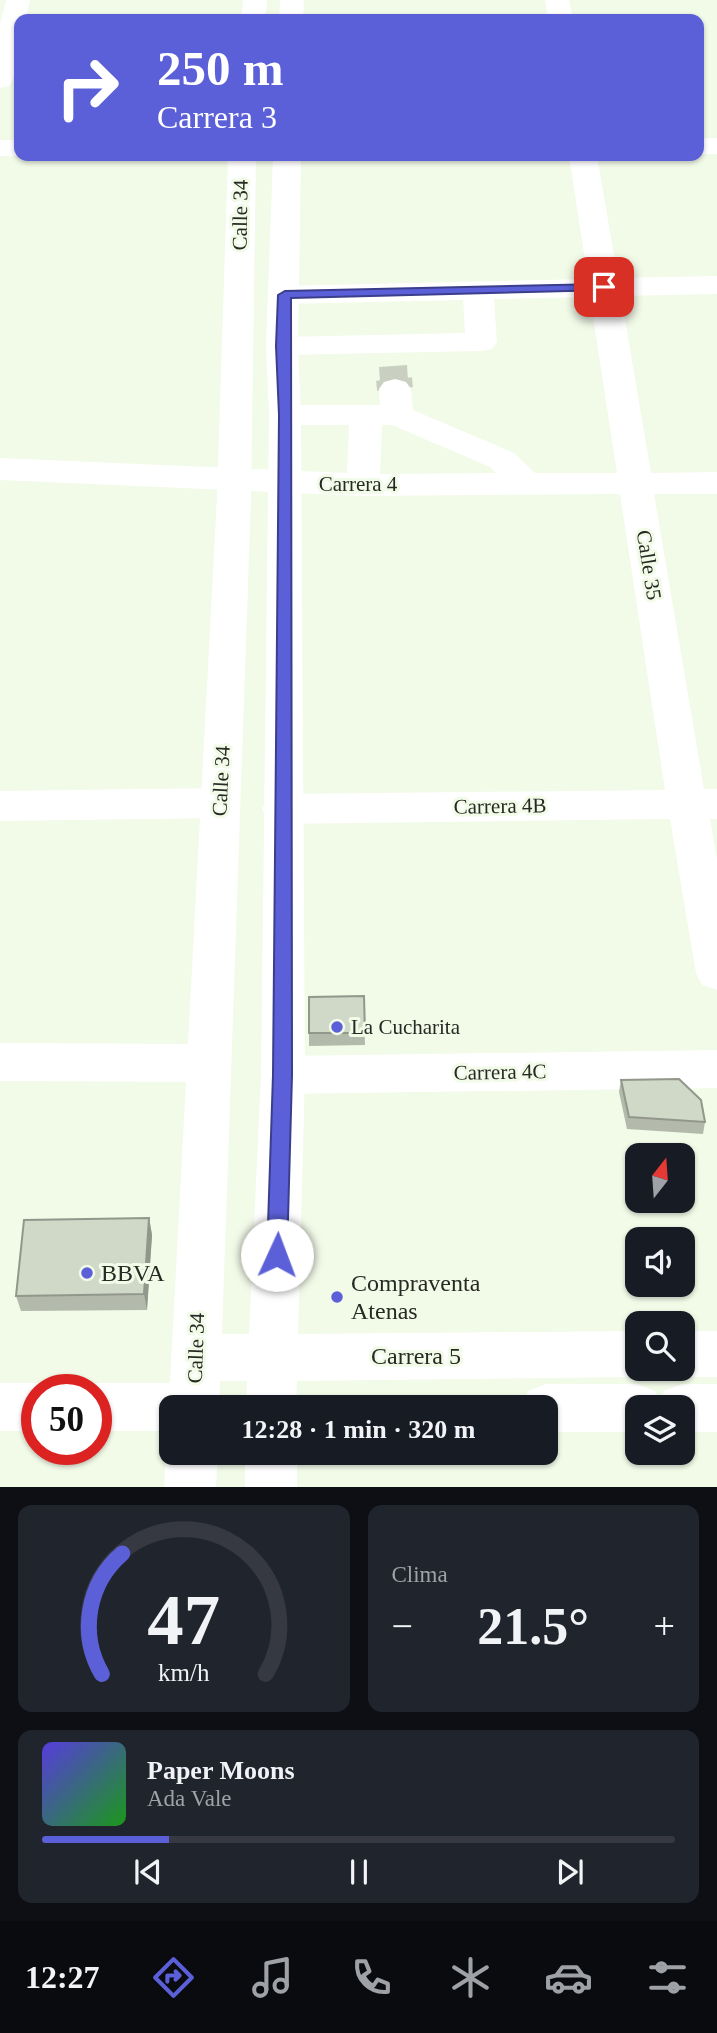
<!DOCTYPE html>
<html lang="es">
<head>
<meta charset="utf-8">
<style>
  :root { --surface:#171b24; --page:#20242c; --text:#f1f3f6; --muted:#9ea1a6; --line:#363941; --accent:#5b60d8 }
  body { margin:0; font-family:"Times New Roman",serif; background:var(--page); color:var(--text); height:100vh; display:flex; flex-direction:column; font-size:26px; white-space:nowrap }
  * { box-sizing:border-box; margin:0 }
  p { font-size:23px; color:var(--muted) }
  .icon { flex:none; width:38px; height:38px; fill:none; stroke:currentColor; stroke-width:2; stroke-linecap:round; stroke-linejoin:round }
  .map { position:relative; height:1487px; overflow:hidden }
  .details { display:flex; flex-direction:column; gap:18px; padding:18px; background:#0d0f14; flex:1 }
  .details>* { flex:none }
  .guide { position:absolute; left:14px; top:14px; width:690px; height:147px; border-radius:14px; box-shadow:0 2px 5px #0004; background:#5b60d8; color:#fff; overflow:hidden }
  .needle { width:46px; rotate:17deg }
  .controls { position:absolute; left:625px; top:1143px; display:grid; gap:14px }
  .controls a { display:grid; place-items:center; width:70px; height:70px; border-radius:14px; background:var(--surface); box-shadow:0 2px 5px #0004; font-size:35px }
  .speed { position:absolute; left:21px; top:1374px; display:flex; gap:14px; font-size:35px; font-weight:700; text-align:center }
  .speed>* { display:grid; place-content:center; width:91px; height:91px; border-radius:50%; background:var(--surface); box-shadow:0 2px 5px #0004; line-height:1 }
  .speed .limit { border:10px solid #d22; background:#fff; color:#111 }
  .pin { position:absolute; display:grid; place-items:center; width:60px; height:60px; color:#fff; margin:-30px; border-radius:14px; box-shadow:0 4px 10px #0006 }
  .me { position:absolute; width:77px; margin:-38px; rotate:2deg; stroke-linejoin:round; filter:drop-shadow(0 0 5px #0008) }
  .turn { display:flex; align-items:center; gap:24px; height:147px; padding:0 28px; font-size:32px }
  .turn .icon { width:91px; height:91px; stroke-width:2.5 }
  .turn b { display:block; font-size:49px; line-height:60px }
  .big { font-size:52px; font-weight:600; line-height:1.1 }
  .details .widget { flex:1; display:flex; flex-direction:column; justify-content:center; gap:10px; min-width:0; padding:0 24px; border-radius:14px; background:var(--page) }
  .details .dial { align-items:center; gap:0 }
  .dial svg { height:182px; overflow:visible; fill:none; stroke:var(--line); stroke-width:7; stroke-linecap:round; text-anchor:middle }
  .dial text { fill:var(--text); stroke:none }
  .song { display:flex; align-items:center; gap:21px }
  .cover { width:84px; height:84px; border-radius:10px; background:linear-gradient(135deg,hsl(250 70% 55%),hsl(120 70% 35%)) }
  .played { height:7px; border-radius:4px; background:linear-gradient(90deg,var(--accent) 20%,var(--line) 20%) }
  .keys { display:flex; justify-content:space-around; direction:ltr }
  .heat { display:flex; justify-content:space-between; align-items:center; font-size:38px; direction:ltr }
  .details .tiles { flex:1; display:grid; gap:18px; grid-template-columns:1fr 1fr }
  .widget:last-child { grid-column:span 2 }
  .trip { position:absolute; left:159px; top:1395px; width:399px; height:70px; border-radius:14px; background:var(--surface); box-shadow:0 2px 5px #0004; font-weight:600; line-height:70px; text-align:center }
  .menu { display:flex; height:112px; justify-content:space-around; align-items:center; background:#090b0e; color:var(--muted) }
  .menu .icon { width:49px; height:49px }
  .menu .selected { color:var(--accent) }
  .menu b { font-size:32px; color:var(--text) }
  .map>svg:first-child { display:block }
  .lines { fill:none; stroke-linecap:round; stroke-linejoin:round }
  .minor-tunnel-far1 { stroke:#c9d0c1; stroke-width:28; stroke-dasharray:28 14; stroke-linecap:butt }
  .minor-tunnel { stroke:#c9d0c1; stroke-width:36; stroke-dasharray:36 18; stroke-linecap:butt }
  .minor { fill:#fff; fill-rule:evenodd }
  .major { fill:#fff; fill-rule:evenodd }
  .wall { fill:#b3baab }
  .shaded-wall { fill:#92978b }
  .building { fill:#d0d8c7; stroke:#92978b; stroke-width:2 }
  .route { fill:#5b60d8; stroke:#3b3e8c; stroke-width:2 }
  .poi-dot { fill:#5b60d8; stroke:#f2fae8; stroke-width:2.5 }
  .labels { text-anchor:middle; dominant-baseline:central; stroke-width:6; stroke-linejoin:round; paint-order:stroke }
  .street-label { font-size:21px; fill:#272a24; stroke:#f2fae8 }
  .poi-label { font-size:21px; fill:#272a24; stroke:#f2fae8; text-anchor:start }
  .near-poi-label { font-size:24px; fill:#272a24; stroke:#f2fae8; text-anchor:start }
  .near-street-label { font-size:24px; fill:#272a24; stroke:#f2fae8 }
</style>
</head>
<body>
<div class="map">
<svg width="717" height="1487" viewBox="0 0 717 1487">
  <rect width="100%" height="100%" fill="#f2fae8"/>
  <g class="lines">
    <path class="minor-tunnel-far1" d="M393 366 394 381"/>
    <path class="minor-tunnel" d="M394 379 395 389"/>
    <g class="minor">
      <path d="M6 0H30L26 19H19C19 40 22 68 9 86L0 88V24Z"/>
      <path d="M545 0H569L573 19H548Z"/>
      <rect x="698" y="138" width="19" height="16"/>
      <path d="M0 140H19L21 156H0Z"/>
      <path d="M569 156H597L618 278 717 276V294L621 296 651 473 717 472V494H654L704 789H717V819H710L717 859V990L702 985 696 973 670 819 282 824 268 820 262 809 268 798 282 794 665 790 620 494 363 496 0 480V458L347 473 349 425H285L274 422 269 415 274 408 285 405H380L379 389 384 382 395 379 406 382 411 389 413 410 514 453 535 473H617L590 297 494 299 497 342 492 349 481 351 282 355 271 353 266 346 271 339 282 337 465 333 463 300 284 304 273 301 269 295 273 289 284 286 588 279ZM382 425H392L490 467 496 473 380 474Z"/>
      <path d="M220 788 234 792 240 803 234 814 220 818 0 821V791Z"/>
      <path d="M0 1043 209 1044 225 1050 231 1063 225 1076 209 1082 0 1081Z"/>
      <path d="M717 1050V1088L283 1094 267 1088 261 1075 267 1062 283 1056Z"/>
    </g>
    <g class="major">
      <path d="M243 0H267L265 19H241Z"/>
      <path d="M280 0H304L303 19H279Z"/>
      <path d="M228 156H256L251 497 222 1334H249L261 1075 269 415 266 346 273 156H301L298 346 301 415 305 1075 298 1334 637 1331V1368H655L637 1377 297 1381 296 1407H246L247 1381H220L219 1407H172V1431H96V1390H79L96 1383H170L217 497Z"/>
      <path d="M682 1331H717V1377H682L664 1371V1368H682Z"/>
      <path d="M0 1383H37L54 1390H37V1431H0Z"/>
      <path d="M546 1384H637L655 1391 660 1401 664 1391 682 1384H717V1432H682V1407H637V1432H546V1407H521L528 1391Z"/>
      <path d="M172 1440V1452H218L216 1487H164L166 1452Z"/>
      <rect x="245" y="1452" width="52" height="35"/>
    </g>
  </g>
  <g class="wall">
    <path d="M364 996 365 1045 309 1046V997Z"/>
    <path d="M621 1080 705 1122 703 1134 627 1129 619 1092Z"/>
    <path d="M149 1218 152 1235 147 1310 21 1311 16 1296Z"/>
  </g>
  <path class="shaded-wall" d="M149 1218 152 1235 147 1310 144 1294Z"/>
  <g class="building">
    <path d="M364 996 365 1033H309V997Z"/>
    <path d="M679 1079 701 1100 705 1122 629 1117 621 1080Z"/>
    <path d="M149 1218 144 1294 16 1296 24 1220Z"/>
  </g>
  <path class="route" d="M604 284 608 285V290L291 298 292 1075 287 1255 284 1261 277 1264 270 1261 267 1255 273 1075 279 415 276 346 278 295 285 291Z"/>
  <g class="poi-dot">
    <circle cx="337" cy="1027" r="7"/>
    <circle cx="87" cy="1273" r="7"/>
    <circle cx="337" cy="1297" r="7"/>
  </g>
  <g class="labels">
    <g class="street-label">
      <text transform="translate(240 215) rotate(-89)">Calle 34</text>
      <text x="358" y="484">Carrera 4</text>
      <text transform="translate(649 565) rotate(81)">Calle 35</text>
      <text transform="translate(221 781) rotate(-87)">Calle 34</text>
      <text transform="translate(500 806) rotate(-1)">Carrera 4B</text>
      <text transform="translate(500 1072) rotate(-1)">Carrera 4C</text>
      <text transform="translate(196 1348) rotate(-88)">Calle 34</text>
    </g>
    <g class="poi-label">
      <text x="351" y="1027">La Cucharita</text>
    </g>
    <g class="near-poi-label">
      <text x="101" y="1273">BBVA</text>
      <text x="351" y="1283">Compraventa<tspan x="351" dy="28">Atenas</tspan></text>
    </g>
    <g class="near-street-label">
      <text x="416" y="1356">Carrera 5</text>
    </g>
  </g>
</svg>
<div class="controls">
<a><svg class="needle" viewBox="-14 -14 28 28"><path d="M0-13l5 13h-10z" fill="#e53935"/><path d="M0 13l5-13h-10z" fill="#9ea1a6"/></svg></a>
<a><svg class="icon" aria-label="sound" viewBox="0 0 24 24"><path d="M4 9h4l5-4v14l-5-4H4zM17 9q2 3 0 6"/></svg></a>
<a><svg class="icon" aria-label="search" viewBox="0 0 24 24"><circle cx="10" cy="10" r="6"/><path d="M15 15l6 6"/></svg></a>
<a><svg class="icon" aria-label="layers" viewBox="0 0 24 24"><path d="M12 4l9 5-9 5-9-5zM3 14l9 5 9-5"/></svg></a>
</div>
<div class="speed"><div class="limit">50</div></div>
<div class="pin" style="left:604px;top:287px;background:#d93025"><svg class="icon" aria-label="arrive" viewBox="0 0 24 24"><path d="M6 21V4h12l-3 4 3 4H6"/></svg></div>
<svg class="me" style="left:277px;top:1255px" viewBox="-20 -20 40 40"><circle r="19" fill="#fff"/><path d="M0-13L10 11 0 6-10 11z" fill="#5b60d8"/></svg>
<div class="trip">12:28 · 1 min · 320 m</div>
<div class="guide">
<div class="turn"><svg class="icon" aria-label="right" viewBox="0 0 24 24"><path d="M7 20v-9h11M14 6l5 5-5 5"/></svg><div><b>250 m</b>Carrera 3</div></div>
</div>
</div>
<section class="details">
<div class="tiles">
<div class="widget dial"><svg viewBox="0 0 100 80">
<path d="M14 69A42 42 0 1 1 86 69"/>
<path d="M14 69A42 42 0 0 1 23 16" stroke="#5b60d8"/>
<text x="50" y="56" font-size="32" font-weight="700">47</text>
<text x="50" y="72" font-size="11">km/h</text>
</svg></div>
<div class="widget"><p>Clima</p>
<div class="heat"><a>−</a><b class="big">21.5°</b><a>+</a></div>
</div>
<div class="widget">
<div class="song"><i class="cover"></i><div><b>Paper Moons</b><p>Ada Vale</p></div></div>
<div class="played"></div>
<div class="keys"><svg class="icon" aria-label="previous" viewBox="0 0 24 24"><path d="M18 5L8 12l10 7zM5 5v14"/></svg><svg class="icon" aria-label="pause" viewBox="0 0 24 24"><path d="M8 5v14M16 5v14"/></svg><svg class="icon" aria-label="next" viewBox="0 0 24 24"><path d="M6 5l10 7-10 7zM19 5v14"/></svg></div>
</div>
</div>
</section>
<nav class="menu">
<b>12:27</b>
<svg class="icon selected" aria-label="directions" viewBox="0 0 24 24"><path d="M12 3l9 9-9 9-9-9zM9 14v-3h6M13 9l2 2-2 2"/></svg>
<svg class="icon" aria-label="music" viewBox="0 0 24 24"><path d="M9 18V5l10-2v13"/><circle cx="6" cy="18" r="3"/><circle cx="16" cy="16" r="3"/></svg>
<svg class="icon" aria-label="phone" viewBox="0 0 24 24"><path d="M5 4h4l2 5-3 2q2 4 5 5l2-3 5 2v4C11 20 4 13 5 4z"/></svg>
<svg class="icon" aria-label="climate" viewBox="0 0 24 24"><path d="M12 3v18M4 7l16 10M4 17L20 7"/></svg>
<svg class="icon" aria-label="car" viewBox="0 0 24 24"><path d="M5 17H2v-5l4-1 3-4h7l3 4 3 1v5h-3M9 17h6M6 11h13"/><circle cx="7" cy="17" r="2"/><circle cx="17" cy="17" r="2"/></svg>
<svg class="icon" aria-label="filters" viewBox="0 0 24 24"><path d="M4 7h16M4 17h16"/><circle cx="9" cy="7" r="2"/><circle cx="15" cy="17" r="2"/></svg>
</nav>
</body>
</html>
